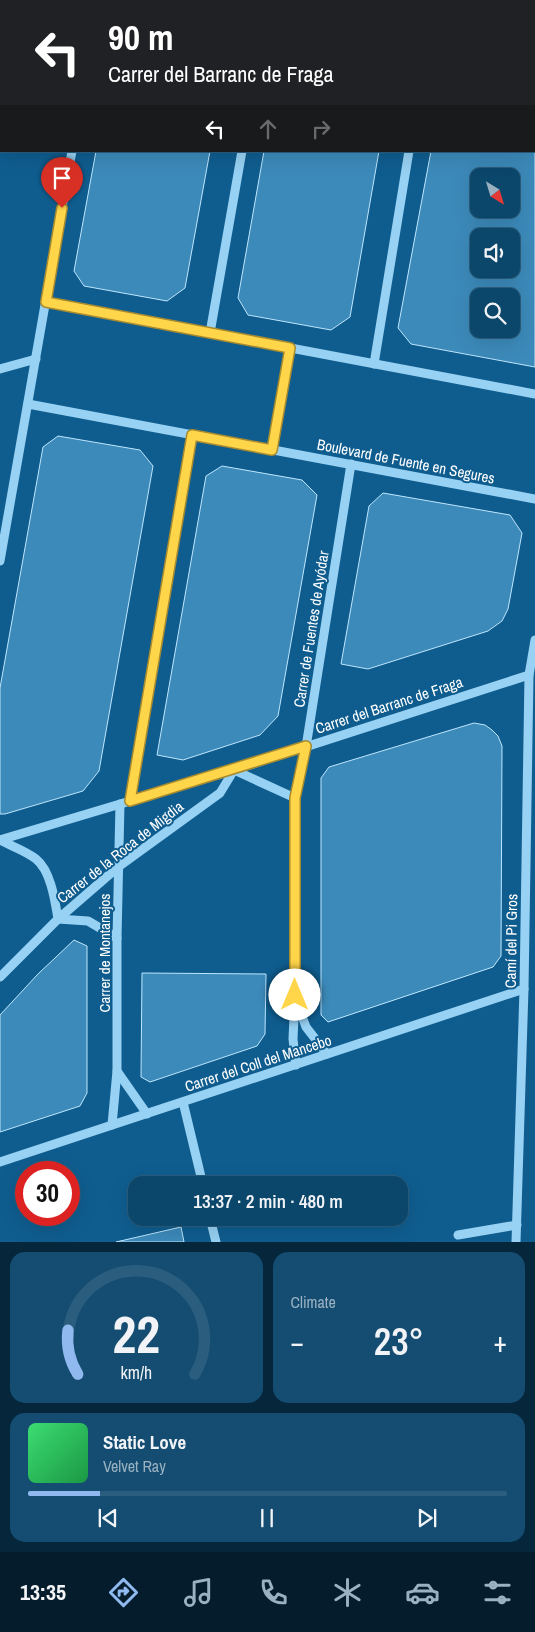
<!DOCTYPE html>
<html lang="en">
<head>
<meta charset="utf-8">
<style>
  :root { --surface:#0b466b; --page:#144d71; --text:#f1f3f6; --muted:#9ab1c1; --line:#2b5e7e; --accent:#90b9f0 }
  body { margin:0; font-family:"Archivo Narrow",sans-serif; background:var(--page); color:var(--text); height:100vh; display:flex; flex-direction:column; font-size:19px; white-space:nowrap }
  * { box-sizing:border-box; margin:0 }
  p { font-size:16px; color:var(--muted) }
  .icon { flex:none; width:28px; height:28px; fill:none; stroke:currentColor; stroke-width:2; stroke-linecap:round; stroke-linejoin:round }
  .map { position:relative; height:1242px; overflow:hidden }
  .panel { display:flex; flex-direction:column; gap:10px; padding:10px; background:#06263b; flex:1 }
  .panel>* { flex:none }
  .banner { position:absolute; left:0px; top:0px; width:535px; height:152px; box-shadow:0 5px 20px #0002,0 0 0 1px var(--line); background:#202124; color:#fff; overflow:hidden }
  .needle { width:32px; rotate:142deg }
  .tools { position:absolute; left:470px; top:168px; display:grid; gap:10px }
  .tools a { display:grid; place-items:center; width:50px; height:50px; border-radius:10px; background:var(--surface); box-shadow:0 5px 20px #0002,0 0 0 1px var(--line); font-size:25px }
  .speed { position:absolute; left:15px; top:1161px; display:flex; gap:10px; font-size:25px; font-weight:700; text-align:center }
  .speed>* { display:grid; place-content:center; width:65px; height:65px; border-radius:50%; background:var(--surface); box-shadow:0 5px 20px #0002,0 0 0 1px var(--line); line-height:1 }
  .speed .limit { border:8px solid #d22; background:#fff; color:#111 }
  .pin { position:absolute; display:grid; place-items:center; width:42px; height:42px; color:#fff; margin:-51px -21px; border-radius:50% 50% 50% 0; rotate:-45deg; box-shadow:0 0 5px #0007 }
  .pin .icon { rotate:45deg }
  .me { position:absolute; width:55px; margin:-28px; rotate:0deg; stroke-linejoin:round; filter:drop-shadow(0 0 4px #0008) }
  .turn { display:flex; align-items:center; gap:18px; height:105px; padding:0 25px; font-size:22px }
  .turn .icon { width:65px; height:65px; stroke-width:2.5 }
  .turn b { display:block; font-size:35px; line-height:42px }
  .lanes { display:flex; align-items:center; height:48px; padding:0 25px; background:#0003; justify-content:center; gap:25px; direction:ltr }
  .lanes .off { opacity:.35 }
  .big { font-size:38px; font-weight:600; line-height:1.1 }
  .panel .card { flex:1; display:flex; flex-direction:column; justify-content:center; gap:8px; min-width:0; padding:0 18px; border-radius:15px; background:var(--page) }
  .panel .dial { align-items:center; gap:0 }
  .dial svg { height:130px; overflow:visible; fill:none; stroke:var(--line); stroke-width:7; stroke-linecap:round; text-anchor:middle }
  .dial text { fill:var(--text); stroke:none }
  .song { display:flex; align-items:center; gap:15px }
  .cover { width:60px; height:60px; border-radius:8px; background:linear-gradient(135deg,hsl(140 70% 55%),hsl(140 70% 35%)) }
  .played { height:5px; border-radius:2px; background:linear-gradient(90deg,var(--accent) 15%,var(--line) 15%) }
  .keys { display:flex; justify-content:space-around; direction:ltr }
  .heat { display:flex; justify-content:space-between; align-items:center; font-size:28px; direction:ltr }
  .panel .tiles { flex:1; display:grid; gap:10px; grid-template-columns:1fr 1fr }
  .card:last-child { grid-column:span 2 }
  .trip { position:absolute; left:128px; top:1176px; width:280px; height:50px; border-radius:15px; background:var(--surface); box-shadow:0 5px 20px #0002,0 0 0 1px var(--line); font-weight:600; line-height:50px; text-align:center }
  .menu { display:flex; height:80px; justify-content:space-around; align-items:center; background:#041c2b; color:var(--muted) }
  .menu .icon { width:35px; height:35px }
  .menu .active { color:var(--accent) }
  .menu b { font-size:22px; color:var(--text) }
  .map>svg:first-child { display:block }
  .building { fill:#3c8aba; stroke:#bee6fe; fill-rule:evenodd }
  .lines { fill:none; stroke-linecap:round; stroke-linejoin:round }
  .minor { stroke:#97d1f3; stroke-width:9 }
  .major { stroke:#e3f3ff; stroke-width:12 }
  .highway { stroke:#fff; stroke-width:15 }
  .route-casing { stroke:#a68a30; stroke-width:12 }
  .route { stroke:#ffd54a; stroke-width:9 }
  .labels { text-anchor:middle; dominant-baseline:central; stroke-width:4; stroke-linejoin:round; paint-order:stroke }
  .street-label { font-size:15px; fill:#fff; stroke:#0f5d8f }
</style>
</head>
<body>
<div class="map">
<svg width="535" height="1242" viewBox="0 0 535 1242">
  <rect width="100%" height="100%" fill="#0f5d8f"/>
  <g class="building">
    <path d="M534 21H535V367L411 344 398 328 431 151H534ZM479 176H511V209H479ZM479 236H511V269H479ZM479 296H511V329H479Z"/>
    <path d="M96 151H210L185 288 167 301 84 286 74 271Z"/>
    <path d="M264 151H379L350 317 331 330 248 315 238 298Z"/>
    <path d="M58 436 140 450 153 466 99 771 83 791 5 814H0V688L43 447Z"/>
    <path d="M222 466 302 480 317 495 278 716 260 735 183 760 157 755 206 476Z"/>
    <path d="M383 493 510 515 522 533 508 609 502 621 488 631 368 669 341 664 369 506Z"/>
    <path d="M474 723 485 725 492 730 498 736 502 746 501 956 493 967 328 1022 321 1015V778L329 767Z"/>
    <path d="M74 940 87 946V1093L80 1106 0 1132V1015L38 974Z"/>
    <path d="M142 973 266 974 265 1034 257 1046 150 1082 141 1077Z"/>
    <path d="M181 1227 184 1242H116Z"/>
  </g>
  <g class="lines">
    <g class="minor">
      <path d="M434 1V0"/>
      <path d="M46 302 535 394"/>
      <path d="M210 333 242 151"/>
      <path d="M374 364 409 151"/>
      <path d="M0 369 36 359"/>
      <path d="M28 404 535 499"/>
      <path d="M272 450 290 348"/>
      <path d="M0 561 72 151"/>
      <path d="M234 770 295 798"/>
      <path d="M130 801 192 435"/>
      <path d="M0 840 234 770 529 675"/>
      <path d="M0 840C11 846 26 851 36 859 51 871 55 901 58 919L88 921 117 938"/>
      <path d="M0 977 58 919 118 867 220 793 234 770"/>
      <path d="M296 1000 306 1027 327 1054"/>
      <path d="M296 1065 293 1039 295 995V798L306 747 351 464"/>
      <path d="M117 1071 147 1114"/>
      <path d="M183 1102 203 1185"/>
      <path d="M112 1125 117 1071V938L120 804"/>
      <path d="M0 1162 524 989"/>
      <path d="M210 1218 216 1242"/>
      <path d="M458 1235 517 1225"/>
      <path d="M516 1242 524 989 529 675 535 640"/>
    </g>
    <g class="major">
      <path d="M279 1 290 0"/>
      <path d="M0 33H1"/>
    </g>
    <path class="highway" d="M0 1 5 0"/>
  </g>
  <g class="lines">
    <g class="route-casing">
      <path id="route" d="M62 208 46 302 290 348 272 450 192 435 130 801 306 746 295 798V995"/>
    </g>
    <use href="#route" class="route"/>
  </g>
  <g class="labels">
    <g class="street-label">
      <text transform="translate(406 461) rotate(11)">Boulevard de Fuente en Segures</text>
      <text transform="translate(311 629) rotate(-81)">Carrer de Fuentes de Ayódar</text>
      <text transform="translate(389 705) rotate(-18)">Carrer del Barranc de Fraga</text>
      <text transform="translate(120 852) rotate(-38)">Carrer de la Roca de Migdia</text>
      <text transform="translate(511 941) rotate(-89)">Camí del Pi Gros</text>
      <text transform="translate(104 953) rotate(-90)">Carrer de Montanejos</text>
      <text transform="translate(258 1063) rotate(-18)">Carrer del Coll del Mancebo</text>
    </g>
  </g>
</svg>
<div class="tools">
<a><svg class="needle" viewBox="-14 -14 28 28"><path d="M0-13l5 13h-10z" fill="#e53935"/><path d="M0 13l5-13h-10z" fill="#9ab1c1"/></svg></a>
<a><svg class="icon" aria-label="sound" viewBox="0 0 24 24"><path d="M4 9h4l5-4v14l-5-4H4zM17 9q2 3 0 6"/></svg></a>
<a><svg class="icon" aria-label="search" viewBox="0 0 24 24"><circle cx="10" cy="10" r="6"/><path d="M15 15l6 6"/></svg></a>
</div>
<div class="speed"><div class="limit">30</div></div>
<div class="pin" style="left:62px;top:208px;background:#d93025"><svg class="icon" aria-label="arrive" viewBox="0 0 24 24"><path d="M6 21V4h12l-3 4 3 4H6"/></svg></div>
<svg class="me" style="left:295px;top:995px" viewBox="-20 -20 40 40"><circle r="19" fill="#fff"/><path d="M0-13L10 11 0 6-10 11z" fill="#ffd54a"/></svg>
<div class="trip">13:37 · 2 min · 480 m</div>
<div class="banner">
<div class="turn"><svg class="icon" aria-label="left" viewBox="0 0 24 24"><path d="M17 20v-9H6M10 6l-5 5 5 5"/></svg><div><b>90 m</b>Carrer del Barranc de Fraga</div></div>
<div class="lanes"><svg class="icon" aria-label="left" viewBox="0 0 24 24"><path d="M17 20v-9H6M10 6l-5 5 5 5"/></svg><svg class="icon off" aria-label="ahead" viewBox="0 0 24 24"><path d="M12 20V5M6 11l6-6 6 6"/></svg><svg class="icon off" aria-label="right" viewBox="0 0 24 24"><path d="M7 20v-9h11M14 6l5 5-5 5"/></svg></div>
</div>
</div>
<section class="panel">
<div class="tiles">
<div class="card dial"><svg viewBox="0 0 100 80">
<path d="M14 69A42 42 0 1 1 86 69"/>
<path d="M14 69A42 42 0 0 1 8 42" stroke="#90b9f0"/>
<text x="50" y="56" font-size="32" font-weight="700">22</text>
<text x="50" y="72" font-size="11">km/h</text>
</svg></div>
<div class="card"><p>Climate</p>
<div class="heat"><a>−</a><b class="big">23°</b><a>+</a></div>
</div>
<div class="card">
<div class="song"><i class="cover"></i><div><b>Static Love</b><p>Velvet Ray</p></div></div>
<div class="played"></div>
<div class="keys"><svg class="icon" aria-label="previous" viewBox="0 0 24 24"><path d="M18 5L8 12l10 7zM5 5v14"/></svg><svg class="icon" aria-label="pause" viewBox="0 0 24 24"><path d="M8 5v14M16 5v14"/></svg><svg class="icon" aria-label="next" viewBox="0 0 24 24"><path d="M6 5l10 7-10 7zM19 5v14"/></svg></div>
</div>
</div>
</section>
<nav class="menu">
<b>13:35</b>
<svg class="icon active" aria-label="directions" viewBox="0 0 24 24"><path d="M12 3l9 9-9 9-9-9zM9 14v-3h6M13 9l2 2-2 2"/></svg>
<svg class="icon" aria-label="music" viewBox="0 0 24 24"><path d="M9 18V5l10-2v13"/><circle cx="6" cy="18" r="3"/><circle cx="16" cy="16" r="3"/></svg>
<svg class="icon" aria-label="phone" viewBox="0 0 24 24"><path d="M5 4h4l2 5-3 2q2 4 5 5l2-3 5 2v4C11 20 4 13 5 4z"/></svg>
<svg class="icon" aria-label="climate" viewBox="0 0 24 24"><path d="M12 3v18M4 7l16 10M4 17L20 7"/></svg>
<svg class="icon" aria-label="car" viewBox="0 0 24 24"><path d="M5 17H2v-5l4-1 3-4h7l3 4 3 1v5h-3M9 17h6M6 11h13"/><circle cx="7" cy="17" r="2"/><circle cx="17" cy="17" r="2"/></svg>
<svg class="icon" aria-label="filters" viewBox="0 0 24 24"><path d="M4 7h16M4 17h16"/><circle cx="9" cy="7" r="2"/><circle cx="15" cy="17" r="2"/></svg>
</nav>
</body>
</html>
